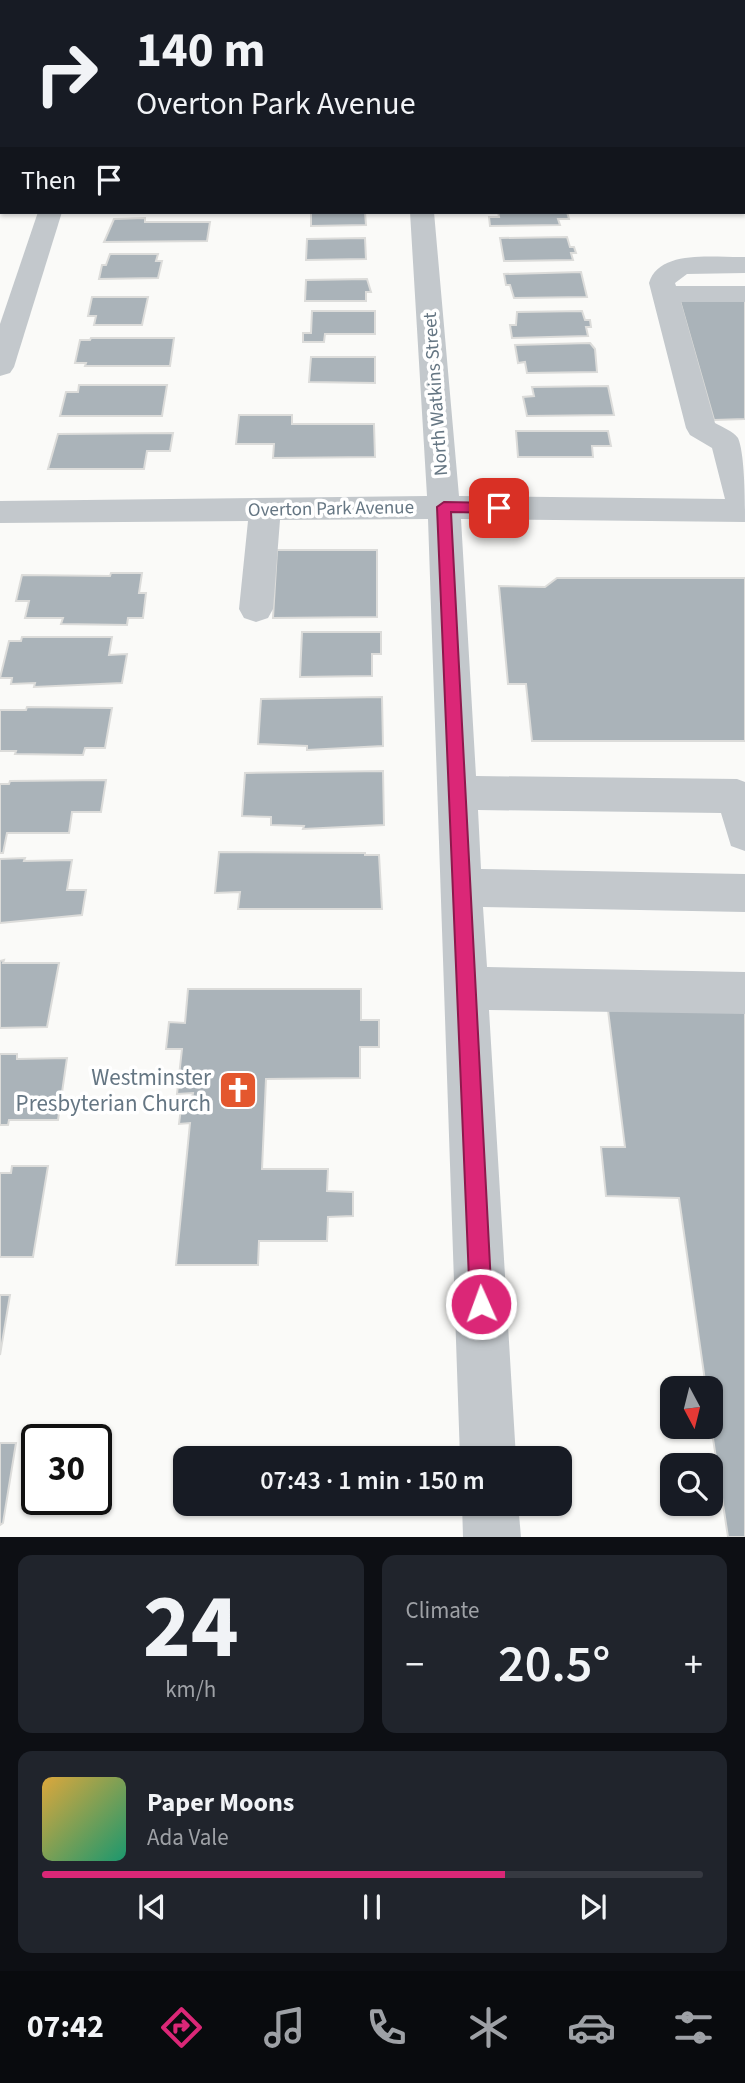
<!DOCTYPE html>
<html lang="en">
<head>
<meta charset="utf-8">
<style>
  :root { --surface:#171b24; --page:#20242c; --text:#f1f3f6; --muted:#9ea1a6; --line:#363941; --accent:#db2777 }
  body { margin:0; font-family:"Source Sans 3",sans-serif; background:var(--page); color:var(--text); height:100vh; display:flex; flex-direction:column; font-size:26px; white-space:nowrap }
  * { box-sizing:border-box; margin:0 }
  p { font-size:23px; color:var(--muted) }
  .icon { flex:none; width:38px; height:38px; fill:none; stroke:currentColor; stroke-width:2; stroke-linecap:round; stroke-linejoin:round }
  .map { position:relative; height:1537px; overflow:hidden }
  .sheet { display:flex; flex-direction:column; gap:18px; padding:18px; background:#0d0f14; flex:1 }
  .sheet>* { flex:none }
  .guide { position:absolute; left:0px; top:0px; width:746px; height:214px; box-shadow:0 2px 5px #0004; background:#171b24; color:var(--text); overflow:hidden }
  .needle { width:46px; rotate:173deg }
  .tools { position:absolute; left:660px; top:1376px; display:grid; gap:14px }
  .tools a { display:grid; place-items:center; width:63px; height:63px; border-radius:14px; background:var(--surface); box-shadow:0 2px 5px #0004; font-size:35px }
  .speed { position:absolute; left:21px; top:1424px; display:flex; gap:14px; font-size:35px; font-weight:700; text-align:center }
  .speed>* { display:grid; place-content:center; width:91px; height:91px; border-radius:50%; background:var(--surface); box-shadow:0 2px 5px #0004; line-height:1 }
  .speed .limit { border:4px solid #111; border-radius:10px; background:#fff; color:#111 }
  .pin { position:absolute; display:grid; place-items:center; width:60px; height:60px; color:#fff; margin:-30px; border-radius:14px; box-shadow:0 4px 10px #0006 }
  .me { position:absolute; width:77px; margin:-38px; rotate:358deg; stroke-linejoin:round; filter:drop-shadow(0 0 5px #0008) }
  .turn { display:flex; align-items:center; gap:24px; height:147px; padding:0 21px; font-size:32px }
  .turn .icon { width:91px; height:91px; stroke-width:2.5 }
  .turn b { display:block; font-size:49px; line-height:60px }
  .then { display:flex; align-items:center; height:66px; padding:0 21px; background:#0003; gap:14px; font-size:26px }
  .big { font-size:52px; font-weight:600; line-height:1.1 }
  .sheet .card { flex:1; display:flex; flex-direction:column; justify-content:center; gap:10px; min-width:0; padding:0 24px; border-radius:14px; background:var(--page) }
  .sheet .dial { align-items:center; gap:0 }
  .dial b { font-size:91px; line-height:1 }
  .song { display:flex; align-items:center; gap:21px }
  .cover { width:84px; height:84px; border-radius:10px; background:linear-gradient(135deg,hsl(40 70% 55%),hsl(160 70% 35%)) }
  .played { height:7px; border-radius:4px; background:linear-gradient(90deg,var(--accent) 70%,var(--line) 70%) }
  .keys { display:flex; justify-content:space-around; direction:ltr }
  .heat { display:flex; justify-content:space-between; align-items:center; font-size:38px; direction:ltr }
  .sheet .tiles { flex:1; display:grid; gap:18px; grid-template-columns:1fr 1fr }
  .card:last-child { grid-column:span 2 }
  .trip { position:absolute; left:173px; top:1446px; width:399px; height:70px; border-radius:14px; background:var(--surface); box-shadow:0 2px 5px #0004; font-weight:600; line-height:70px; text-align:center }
  .dock { display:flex; height:112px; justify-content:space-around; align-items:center; background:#090b0e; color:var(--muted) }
  .dock .icon { width:49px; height:49px }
  .dock .selected { color:var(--accent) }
  .dock b { font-size:32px; color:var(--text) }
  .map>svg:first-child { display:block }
  .building { fill:#aab3b9; stroke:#dcdcda; stroke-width:2 }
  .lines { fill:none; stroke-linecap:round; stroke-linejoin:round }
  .major-casing { stroke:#b5babe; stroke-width:2 }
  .minor { fill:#c3c8cc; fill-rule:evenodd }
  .major { fill:#fff; fill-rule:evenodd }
  .route { fill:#db2777; stroke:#8e194d; stroke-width:2 }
  .labels { text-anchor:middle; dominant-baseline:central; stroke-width:7; stroke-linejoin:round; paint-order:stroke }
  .street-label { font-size:19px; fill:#657683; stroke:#fff }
  .near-poi-label { font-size:23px; fill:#657683; stroke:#fff; text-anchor:end }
</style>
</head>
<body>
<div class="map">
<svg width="745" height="1537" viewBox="0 0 745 1537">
  <rect width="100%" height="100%" fill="#fafaf8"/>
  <g class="building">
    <path d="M311 212H365L366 225 311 226Z"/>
    <path d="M498 212H567L569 219H558L560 225 490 226 489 217H499Z"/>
    <path d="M145 218V222H210L207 241 104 242 114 219Z"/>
    <path d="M567 237 570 247H574L576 253H571L573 260 504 261 500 238Z"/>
    <path d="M365 238 366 259 306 260 307 239Z"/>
    <path d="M110 254H158L156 261H162L158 278 99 279 102 265H106Z"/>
    <path d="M581 272 587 297 514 298 510 285H506L504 274Z"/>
    <path d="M367 279 371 292H366V301H305L306 280Z"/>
    <path d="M92 297H148L142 325H94L96 316H88Z"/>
    <path d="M745 299V419L714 420 680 301Z"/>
    <path d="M312 311H375V334H325L324 342H303V333H311Z"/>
    <path d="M582 311 585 320H590L591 327H586L588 336 512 338 510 325H516L517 312Z"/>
    <path d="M91 338H174L170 366H85L86 363H75L80 340H90Z"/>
    <path d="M590 343 595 349 597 372 527 373 525 362 518 363 515 345Z"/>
    <path d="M311 357H375V383L309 382Z"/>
    <path d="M79 385H167L162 416H60L66 392H78Z"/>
    <path d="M608 386 614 415 527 416 523 397 534 396 532 387Z"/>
    <path d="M239 415H292V424H374L375 457 273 458 274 444H236Z"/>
    <path d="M516 431H608L611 446H592L593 457H518Z"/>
    <path d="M173 433 170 451H147L144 469H48L58 434Z"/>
    <path d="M277 550H377V617L273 618Z"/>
    <path d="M111 573H142L139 593H146L143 618H128L127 625 61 624 63 618H25L29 601H16L22 575 110 576Z"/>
    <path d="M557 578H745V741H532L526 684H508L499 586 545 587Z"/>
    <path d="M302 632H381V654H372V676L300 677Z"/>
    <path d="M22 637H112L109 655 127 654 122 683 34 687 35 683 11 684 12 678H0L9 641H21Z"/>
    <path d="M382 697 383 746 307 750V746L258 744 261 699Z"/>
    <path d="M27 707 112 708 105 748H85L83 755 15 754 16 751H0V710H26Z"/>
    <path d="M383 771 384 825 303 829 304 826 271 825V817L242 816 245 773Z"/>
    <path d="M106 780 101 812H72L69 833H7L3 853H0V784H9L10 781Z"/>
    <path d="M219 852 365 853V855H379L382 909H238L240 892 215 893Z"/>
    <path d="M25 858 24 861 72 860 67 890H86L82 915 0 923V859Z"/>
    <path d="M4 960 3 963H59L47 1027 0 1028V961Z"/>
    <path d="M188 989H361V1020H379V1047H360V1078L266 1079 262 1169H328L327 1191 353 1192V1216L328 1217 327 1241H259L258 1265H176L190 1123 179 1124 182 1100 192 1099 193 1093 177 1094 182 1049H166L169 1022 185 1023Z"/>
    <path d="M608 1010 745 1011V1537H728L710 1419V1388H706L679 1198 606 1196 601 1147H625Z"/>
    <path d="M0 1054H17V1059L67 1058 58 1120H9L8 1125H0Z"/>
    <path d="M12 1166H48L33 1257H0V1173H11Z"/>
    <path d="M0 1295H10L0 1355Z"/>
    <path d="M0 1443H16L3 1523 0 1525Z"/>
  </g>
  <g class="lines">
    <g class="major-casing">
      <g id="major">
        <path d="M711 0H731L732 2H712Z"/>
        <rect x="744" y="45" width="1" height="15"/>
      </g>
    </g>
    <g class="minor">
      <rect x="106" y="0" width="20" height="2"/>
      <rect x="402" y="0" width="20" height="2"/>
      <path d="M657 0H677L678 2H658Z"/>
      <rect x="744" y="88" width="1" height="14"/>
      <rect x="0" y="109" width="2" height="14"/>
      <path d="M38 212H62L14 367 10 373 0 376V324Z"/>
      <path d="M410 212H434L459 496 725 499 712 448 690 435 686 428 649 283C659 248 717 258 745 257V273L687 274 675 283 676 286H745V302H681L715 423C722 427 733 431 738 438 745 454 745 502 745 522L461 519 476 776 737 779 745 782V851L731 846 721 813 478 810 481 869 745 874V912L483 907 487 967 745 972V1014L489 1010 516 1458H460L428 519 280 520 273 609 268 618 256 622 244 618 239 609 248 521 0 523V501L427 496Z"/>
      <path d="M462 1503H518L521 1537H463Z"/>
    </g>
    <use href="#major" class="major"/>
  </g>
  <path class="route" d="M444 502 499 503 505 508 499 513 451 512 492 1304 489 1311 481 1314 474 1311 470 1304 437 507Z"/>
  <defs>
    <g id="church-square" transform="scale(2.0125)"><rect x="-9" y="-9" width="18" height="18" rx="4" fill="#e4572e" stroke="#fff"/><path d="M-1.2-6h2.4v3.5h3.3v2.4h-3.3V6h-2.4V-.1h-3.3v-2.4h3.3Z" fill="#fff"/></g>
  </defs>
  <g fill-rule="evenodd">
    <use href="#church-square" x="238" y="1090"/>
  </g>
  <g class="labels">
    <g class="street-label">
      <text transform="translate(436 394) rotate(-94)">North Watkins Street</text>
      <text transform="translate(331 509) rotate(-1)">Overton Park Avenue</text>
    </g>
    <g class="near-poi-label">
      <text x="211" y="1077">Westminster<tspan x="211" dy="26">Presbyterian Church</tspan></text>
    </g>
  </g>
</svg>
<div class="tools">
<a><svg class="needle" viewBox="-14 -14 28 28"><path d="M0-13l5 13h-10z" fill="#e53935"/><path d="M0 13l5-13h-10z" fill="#9ea1a6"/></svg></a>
<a><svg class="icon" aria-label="search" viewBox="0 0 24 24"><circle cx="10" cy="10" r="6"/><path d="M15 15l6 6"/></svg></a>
</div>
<div class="speed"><div class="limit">30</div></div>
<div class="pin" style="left:499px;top:508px;background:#d93025"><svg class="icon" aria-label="arrive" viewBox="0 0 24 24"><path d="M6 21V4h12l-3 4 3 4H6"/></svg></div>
<svg class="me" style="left:481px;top:1304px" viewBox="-20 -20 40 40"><circle r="17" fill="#db2777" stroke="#fff" stroke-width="3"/><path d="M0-11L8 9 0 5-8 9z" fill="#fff"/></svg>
<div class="trip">07:43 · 1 min · 150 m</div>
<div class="guide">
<div class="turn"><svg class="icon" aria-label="right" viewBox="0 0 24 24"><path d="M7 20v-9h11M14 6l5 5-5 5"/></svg><div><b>140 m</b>Overton Park Avenue</div></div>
<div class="then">Then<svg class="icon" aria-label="arrive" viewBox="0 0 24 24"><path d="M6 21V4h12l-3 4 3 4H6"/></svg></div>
</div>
</div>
<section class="sheet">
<div class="tiles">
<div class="card dial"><b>24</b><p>km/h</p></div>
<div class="card"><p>Climate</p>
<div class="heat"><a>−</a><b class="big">20.5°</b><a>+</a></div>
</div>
<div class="card">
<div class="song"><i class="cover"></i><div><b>Paper Moons</b><p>Ada Vale</p></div></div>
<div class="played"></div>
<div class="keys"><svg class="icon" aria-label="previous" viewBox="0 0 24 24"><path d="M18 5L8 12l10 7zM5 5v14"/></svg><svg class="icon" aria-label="pause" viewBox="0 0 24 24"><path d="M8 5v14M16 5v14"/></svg><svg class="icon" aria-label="next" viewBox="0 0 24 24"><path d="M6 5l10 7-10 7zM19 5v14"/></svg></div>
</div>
</div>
</section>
<nav class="dock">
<b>07:42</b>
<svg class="icon selected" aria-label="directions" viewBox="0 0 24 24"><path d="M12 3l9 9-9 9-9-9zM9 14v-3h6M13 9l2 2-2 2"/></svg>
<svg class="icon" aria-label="music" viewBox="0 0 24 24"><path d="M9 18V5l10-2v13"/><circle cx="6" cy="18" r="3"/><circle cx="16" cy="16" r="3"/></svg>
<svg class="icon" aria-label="phone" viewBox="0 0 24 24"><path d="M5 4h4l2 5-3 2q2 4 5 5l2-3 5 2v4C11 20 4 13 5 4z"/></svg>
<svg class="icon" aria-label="climate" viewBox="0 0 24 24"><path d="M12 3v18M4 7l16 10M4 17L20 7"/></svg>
<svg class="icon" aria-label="car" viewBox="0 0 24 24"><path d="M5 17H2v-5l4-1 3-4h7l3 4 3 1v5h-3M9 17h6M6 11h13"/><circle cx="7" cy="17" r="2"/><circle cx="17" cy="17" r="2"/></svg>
<svg class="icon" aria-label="filters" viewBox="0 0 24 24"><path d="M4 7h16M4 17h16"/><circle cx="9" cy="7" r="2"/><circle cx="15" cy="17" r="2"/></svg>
</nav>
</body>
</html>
